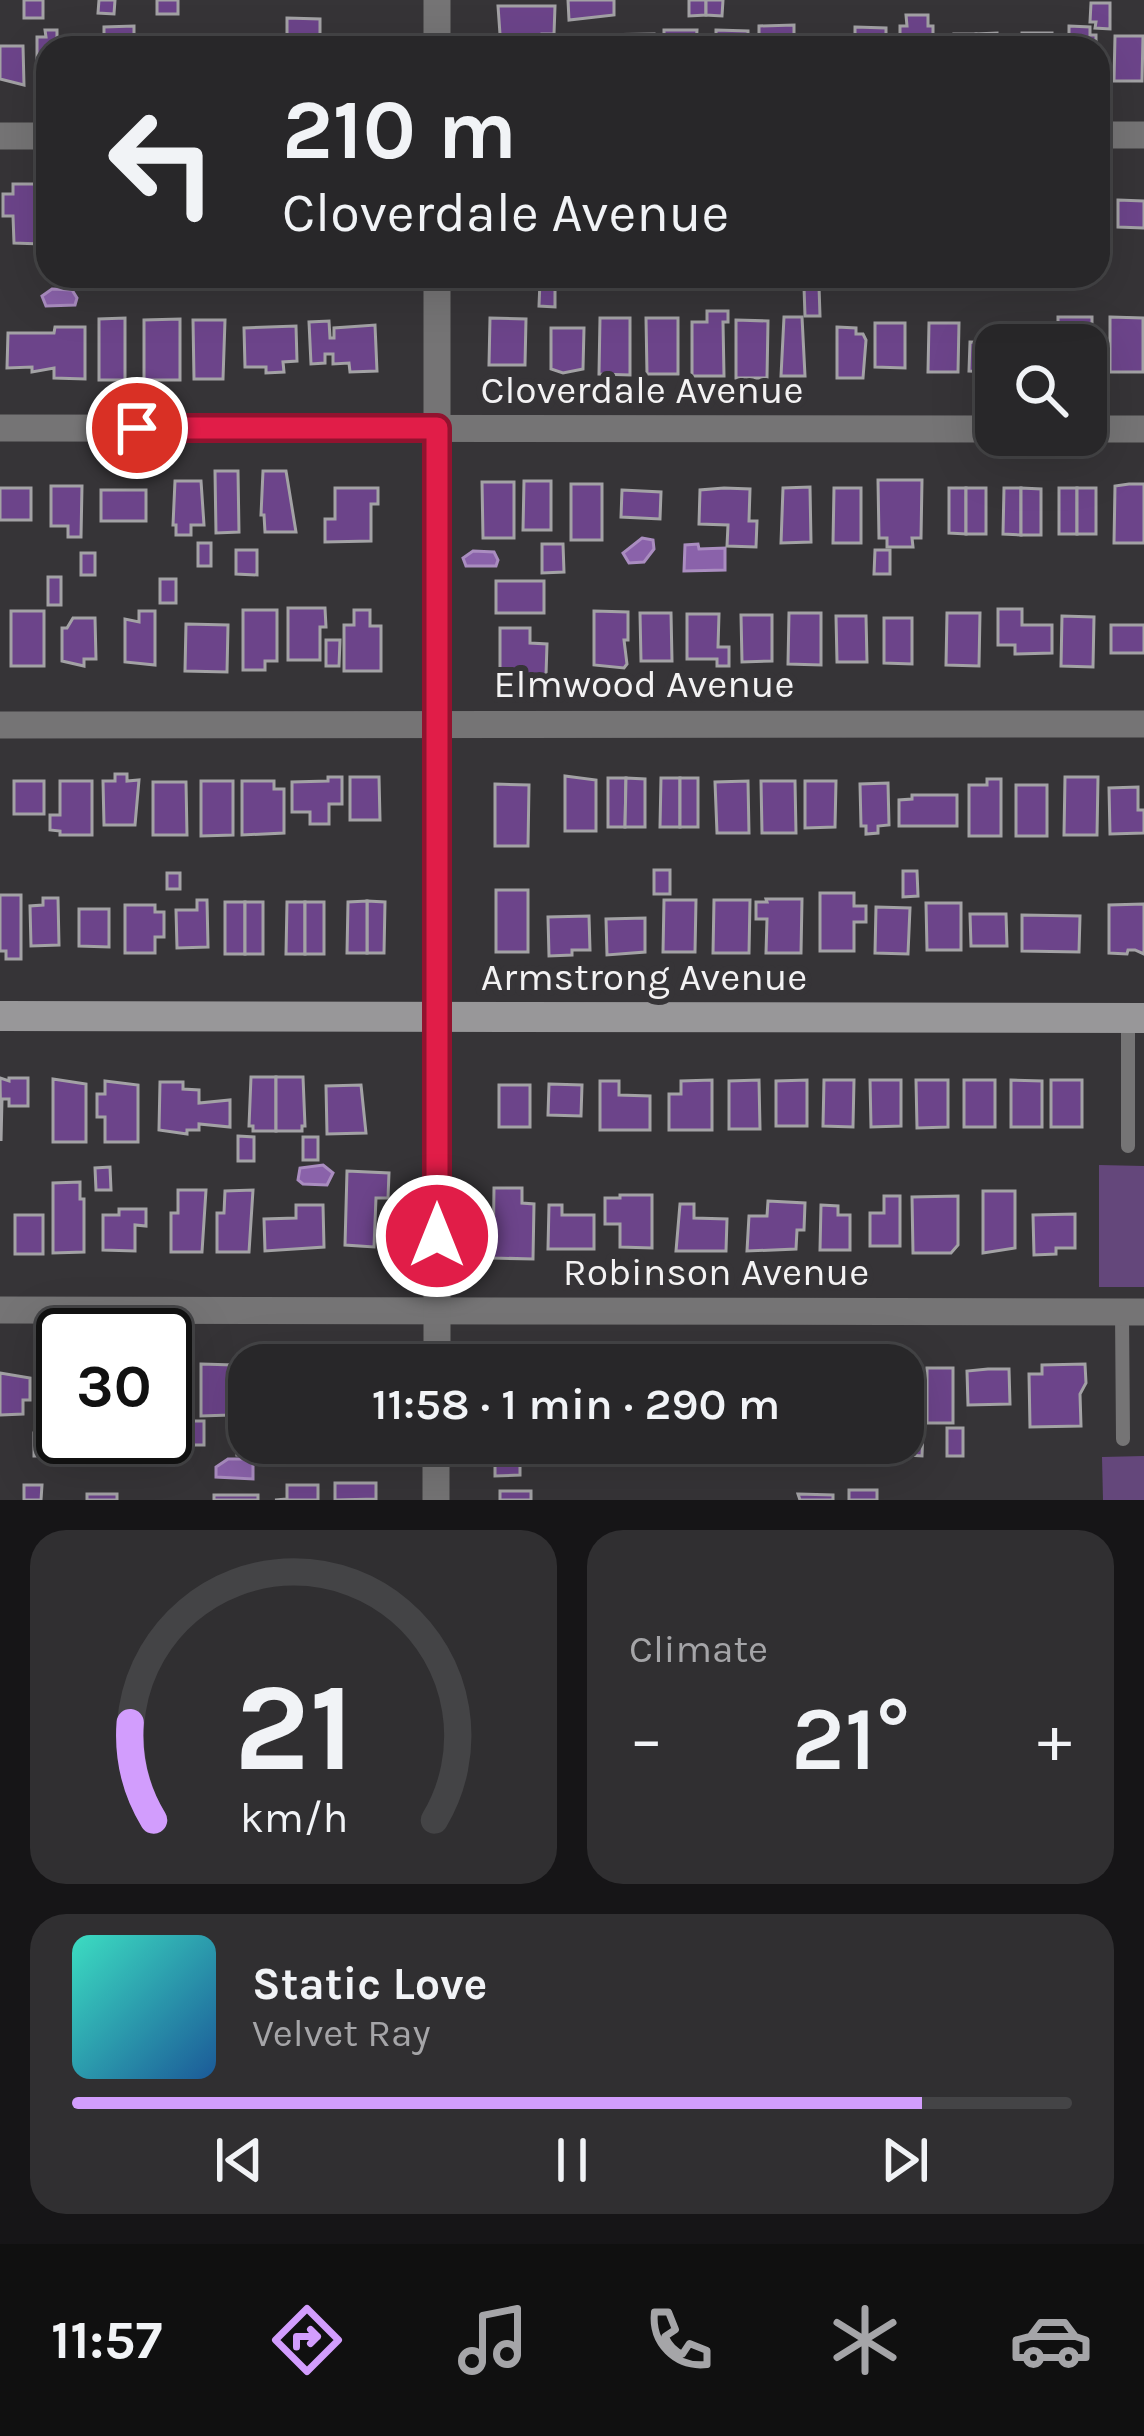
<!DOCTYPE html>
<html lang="en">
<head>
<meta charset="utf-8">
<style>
  :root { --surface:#282729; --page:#302f31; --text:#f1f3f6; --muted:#a5a5a8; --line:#444446; --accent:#d29dfd }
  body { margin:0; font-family:Karla,sans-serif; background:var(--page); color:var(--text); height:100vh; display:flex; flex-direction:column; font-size:45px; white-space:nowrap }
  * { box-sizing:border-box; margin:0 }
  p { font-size:39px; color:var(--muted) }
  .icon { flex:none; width:66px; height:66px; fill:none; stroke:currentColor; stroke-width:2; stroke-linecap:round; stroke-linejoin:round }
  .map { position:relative; height:1500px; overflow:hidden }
  .drawer { display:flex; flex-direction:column; gap:30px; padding:30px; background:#161517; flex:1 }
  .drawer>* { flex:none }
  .guide { position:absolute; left:36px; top:36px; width:1074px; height:252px; border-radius:36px; box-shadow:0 12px 48px #0002,0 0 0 3px var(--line); background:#282729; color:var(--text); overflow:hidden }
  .controls { position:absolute; left:975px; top:324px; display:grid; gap:24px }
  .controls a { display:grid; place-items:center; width:132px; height:132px; border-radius:24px; background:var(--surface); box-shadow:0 12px 48px #0002,0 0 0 3px var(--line); font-size:60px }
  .speed { position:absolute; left:36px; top:1308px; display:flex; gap:24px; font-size:60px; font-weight:700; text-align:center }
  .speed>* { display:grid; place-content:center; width:156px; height:156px; border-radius:50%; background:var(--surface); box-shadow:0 12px 48px #0002,0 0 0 3px var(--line); line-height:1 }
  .speed .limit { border:6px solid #111; border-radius:18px; background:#fff; color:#111 }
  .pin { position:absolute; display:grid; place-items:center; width:102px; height:102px; color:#fff; margin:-51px; border:6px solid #fff; border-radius:50%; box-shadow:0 3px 12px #0007 }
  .me { position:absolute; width:132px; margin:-66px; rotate:0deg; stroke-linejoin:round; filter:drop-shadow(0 0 9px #0008) }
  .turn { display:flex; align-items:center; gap:42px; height:252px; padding:0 48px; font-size:54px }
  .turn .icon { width:156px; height:156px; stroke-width:2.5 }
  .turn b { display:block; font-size:84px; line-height:102px }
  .big { font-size:90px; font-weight:600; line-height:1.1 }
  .drawer .tile { flex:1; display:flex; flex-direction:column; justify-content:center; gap:18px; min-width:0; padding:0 42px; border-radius:36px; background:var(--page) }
  .drawer .dial { align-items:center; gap:0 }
  .dial svg { height:312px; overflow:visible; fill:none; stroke:var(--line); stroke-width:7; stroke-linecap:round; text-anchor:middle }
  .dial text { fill:var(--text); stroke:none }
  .song { display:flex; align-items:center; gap:36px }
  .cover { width:144px; height:144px; border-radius:18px; background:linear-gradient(135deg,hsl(170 70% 55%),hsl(210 70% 35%)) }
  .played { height:12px; border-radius:6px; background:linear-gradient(90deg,var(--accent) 85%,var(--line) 85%) }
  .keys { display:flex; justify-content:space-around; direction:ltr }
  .heat { display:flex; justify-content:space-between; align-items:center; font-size:66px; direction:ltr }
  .drawer .tiles { flex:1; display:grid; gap:30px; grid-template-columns:1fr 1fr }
  .tile:last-child { grid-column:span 2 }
  .trip { position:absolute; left:228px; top:1344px; width:696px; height:120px; border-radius:36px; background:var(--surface); box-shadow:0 12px 48px #0002,0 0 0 3px var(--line); font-weight:600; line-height:120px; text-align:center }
  .dock { display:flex; height:192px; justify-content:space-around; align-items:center; background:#101010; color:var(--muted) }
  .dock .icon { width:84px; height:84px }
  .dock .selected { color:var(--accent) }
  .dock b { font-size:54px; color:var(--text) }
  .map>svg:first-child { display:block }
  .green { fill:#64477b }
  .water { fill:#8a62aa; stroke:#aa8dc0; stroke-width:3 }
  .building { fill:#6c448a; stroke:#a3a2a5; stroke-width:3 }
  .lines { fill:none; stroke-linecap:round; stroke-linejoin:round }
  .lane { stroke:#757475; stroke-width:14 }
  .street { stroke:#757475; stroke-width:27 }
  .secondary { stroke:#989799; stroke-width:30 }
  .route-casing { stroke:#92132f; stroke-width:30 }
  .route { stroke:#e11d48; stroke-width:21 }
  .labels { text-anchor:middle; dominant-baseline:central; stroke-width:12; stroke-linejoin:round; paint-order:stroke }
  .street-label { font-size:39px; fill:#f3f2f3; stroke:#363437 }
</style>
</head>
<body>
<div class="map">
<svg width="1144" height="1500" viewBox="0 0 1144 1500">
  <rect width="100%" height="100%" fill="#363437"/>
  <g class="green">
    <path d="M1099 1165 1144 1166V1287H1099Z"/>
    <path d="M1144 1456V1500H1103L1102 1457Z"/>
  </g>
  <g class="water">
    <path d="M52 289 72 290 77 298 75 305 46 306 42 296Z"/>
    <path d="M642 538 653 540 654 549 644 562 629 563 623 553Z"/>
    <path d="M698 544 699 549 725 548V570L684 571 685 545Z"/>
    <path d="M473 551 494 552 498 560 496 566H466L463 558Z"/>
    <path d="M323 1165 333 1173 327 1185 303 1184 298 1180 300 1168Z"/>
    <path d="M228 1459H253V1479L216 1477V1467Z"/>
  </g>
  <g class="building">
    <rect x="24" y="0" width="19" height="18"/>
    <path d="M99 0H115L114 14 98 13Z"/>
    <rect x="157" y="0" width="21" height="14"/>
    <path d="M568 0H614V15L569 20Z"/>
    <path d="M689 0H706V15L689 16Z"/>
    <path d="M706 0H723L722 16 706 15Z"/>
    <path d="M1091 3H1110V29L1095 28 1096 22H1090Z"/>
    <path d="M498 6H555L554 34H542V48H501Z"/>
    <path d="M906 15H928V26H933V48H900V26H907Z"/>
    <path d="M287 18 320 19V48H287Z"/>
    <path d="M794 25V48H759V26Z"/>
    <path d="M134 26V48H104V27Z"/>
    <path d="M1069 26 1090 27V35H1096V48H1069Z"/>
    <path d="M855 27 886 28V48H855Z"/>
    <path d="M45 30H57V38H70V48H48V74H37V37H46Z"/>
    <path d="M664 30H697L696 48H664Z"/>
    <path d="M716 30 748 31V48H716Z"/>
    <path d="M997 33V48H976V34Z"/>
    <rect x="1022" y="33" width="30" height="15"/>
    <path d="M654 34V48H590V35Z"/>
    <path d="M954 34H976V48H955Z"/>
    <path d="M1115 36H1143L1142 81H1114Z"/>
    <rect x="347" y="38" width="31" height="10"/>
    <path d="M804 38 836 39V48H804Z"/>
    <path d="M165 40H177L176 45 194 48H165Z"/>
    <path d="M0 46H23L24 85 0 79Z"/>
    <path d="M13 184H42L41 244 14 243 13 216H3V194H13Z"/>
    <path d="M1118 200 1144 201V228L1118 227Z"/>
    <path d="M540 281 555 282V307L539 306Z"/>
    <path d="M819 286 820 316H805L804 287Z"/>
    <path d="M707 311H728V322H723L724 376H692V322H707Z"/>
    <path d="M784 317H802L805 376H781Z"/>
    <path d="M1058 317H1092V379H1086V345H1067V330H1058Z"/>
    <path d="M1110 317 1143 318V372H1110Z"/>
    <path d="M125 318V380H99V319Z"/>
    <path d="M490 318 526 319 525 365H489Z"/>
    <path d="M600 318H630V375L599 374Z"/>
    <path d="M646 318H678V374H647Z"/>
    <path d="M180 319V380H144V320Z"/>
    <path d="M193 320H225L223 379H194Z"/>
    <path d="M736 320 768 321 767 378H736Z"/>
    <path d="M329 321 330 338H334V328L375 325 377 371 350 372 349 363 333 364V354H325V363L311 364 309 322Z"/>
    <path d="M875 323H905V368L875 367Z"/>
    <path d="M929 323H959L958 372H928Z"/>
    <path d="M296 326 297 361 283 362 284 372 266 373V367H245L244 328Z"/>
    <path d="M55 327H85V379L54 378V368L32 372V367L7 368 8 333H54Z"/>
    <path d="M837 327 856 328V334H863L866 340 863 378H837Z"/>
    <path d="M551 328H584L583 369 563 373 551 369Z"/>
    <path d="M1028 331H1048V345H1015L1029 343Z"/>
    <path d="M970 342 1001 343 996 345V372L969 371Z"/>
    <path d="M215 471H238L239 532 216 533Z"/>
    <path d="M263 471H286L296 532H265L264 515H261Z"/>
    <path d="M878 480H922L921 538H912L913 547H887V538H879Z"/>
    <path d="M175 481H201L204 525H191V535H176V525H173Z"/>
    <path d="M524 481H551V530H523Z"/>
    <path d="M482 482H514V538H483Z"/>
    <rect x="571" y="484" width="31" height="56"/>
    <path d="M1129 484H1144V543H1114L1115 486Z"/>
    <path d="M51 486H82L81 537H68V526H51Z"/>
    <path d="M810 487 811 542 781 543 783 488Z"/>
    <rect x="0" y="488" width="31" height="32"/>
    <path d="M335 488H378V504H371V541L325 542V519H335Z"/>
    <path d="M724 488 750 489 749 521H757L756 547 727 546 728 525 699 524 700 490Z"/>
    <path d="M834 488H861V543H833Z"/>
    <path d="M949 488H966V534L949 533Z"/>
    <rect x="966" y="488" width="20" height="46"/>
    <path d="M1004 488H1021V535L1003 534Z"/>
    <path d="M1021 488 1041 489V535H1021Z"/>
    <rect x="1059" y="488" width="18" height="46"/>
    <rect x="1077" y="488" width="19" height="46"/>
    <rect x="101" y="490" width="45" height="31"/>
    <path d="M622 490 661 492 660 519 621 517Z"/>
    <rect x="198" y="543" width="13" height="23"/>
    <path d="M542 544H563L564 572 542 573Z"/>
    <path d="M236 550H257V575L236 574Z"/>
    <path d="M875 550H890V574H874Z"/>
    <rect x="81" y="553" width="14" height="22"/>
    <rect x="48" y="577" width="13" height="28"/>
    <rect x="160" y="579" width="16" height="24"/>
    <rect x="496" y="581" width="48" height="32"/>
    <path d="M288 608H325L326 627H320V660H288Z"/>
    <path d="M998 609H1022V625H1052V653L1015 654V645H998Z"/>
    <path d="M243 610H277V661H265V670H243Z"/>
    <path d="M354 610H370V626H381V671H344V625H354Z"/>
    <rect x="11" y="611" width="33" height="55"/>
    <path d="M139 611H155V665L125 662V619L139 622Z"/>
    <path d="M594 611 628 612V640H624L627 664 624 668 594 665Z"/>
    <path d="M640 613H671L672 661H641Z"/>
    <path d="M789 613H821V665L788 664Z"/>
    <path d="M947 613H980L979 666 946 665Z"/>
    <path d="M687 614H719L718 647H729V666H717V659H687Z"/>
    <path d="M741 615H772V661L742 662Z"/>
    <path d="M836 616H866L867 662H837Z"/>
    <path d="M1062 616 1094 617 1093 667 1061 666Z"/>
    <path d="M73 618H95L96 659H84V666L62 661V628H67Z"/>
    <path d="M884 618H912V664L884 663Z"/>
    <path d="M186 624 228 625 227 672 185 671Z"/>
    <rect x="1111" y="625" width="33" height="28"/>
    <path d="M500 628H530V643L547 644 546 675H500Z"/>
    <path d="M326 640H340L339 666H326Z"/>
    <path d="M115 774H127V781L139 780 135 825H104L103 781H115Z"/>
    <path d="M565 776 596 780V831H565Z"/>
    <path d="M328 777H342V804H329V824H310V812H292V782L328 781Z"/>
    <path d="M350 777H379L380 820H350Z"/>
    <path d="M1065 777H1098L1097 835H1064Z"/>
    <path d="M608 778H626L625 827H608Z"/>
    <path d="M626 778 645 779V827H625Z"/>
    <path d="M661 778H680V827H660Z"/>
    <rect x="680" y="778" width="18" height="49"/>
    <path d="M987 779H1001V836H969V785H987Z"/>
    <rect x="14" y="781" width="30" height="33"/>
    <path d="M60 781H92V835H60V831L50 830V815H60Z"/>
    <path d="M201 781H233V835L201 836Z"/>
    <path d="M242 781H274V789H284V833L242 835Z"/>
    <path d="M748 781 749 833H717L715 782Z"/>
    <path d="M761 781H795L796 833H762Z"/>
    <path d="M805 781H836L835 827 805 828Z"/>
    <path d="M153 782H186L187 835H153Z"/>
    <path d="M888 783 889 825 878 826V833L866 834V826H861L860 784Z"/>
    <path d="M495 784 529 785 528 846H495Z"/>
    <rect x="1016" y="785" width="31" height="51"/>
    <path d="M1138 787V810H1144V833L1110 834 1109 788Z"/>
    <path d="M912 795H957V826H899V800L912 799Z"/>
    <rect x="654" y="870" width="16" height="24"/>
    <path d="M903 871H917L918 896 903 897Z"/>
    <rect x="167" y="873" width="13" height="16"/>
    <rect x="496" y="890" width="32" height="62"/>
    <path d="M820 893H854V906H866V922H854V951H820Z"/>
    <path d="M0 895H21V959H6V951H0Z"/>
    <path d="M43 898H58L59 945 31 946 30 906 43 905Z"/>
    <path d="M766 899H802L801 953H766L767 919H756V902H767Z"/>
    <path d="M197 900H207L208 947 177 948 176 910H197Z"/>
    <path d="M664 900H696L695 952H663Z"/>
    <path d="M714 900H750L749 953H713Z"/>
    <path d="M367 901 385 902 384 953H367Z"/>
    <path d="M367 901V953H347L348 902Z"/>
    <rect x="225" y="902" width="20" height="52"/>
    <rect x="245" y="902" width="18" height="52"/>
    <path d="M287 902H305V954H286Z"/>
    <rect x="305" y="902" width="19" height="52"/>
    <path d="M926 903H961V950H927Z"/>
    <path d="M1144 904V954L1135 950H1128L1127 954 1109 953V905Z"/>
    <path d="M125 905H155V912H164V937H155V953H125Z"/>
    <path d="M876 907 910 908 908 954 875 953Z"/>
    <path d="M79 909H109V947L79 946Z"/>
    <path d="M970 914H1006L1007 946H971Z"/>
    <path d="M1022 915 1080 916 1079 952 1022 951Z"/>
    <path d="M589 916 590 950H572V955L549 956 548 917Z"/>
    <path d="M645 918V952L607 955 606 919Z"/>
    <path d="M251 1077H276V1131H253V1126H249Z"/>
    <path d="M276 1077H303L305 1126H302V1131H276Z"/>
    <path d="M0 1078 9 1081V1078H28V1106H9V1099H2L1 1141Z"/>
    <path d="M53 1079 86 1084V1142H53Z"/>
    <path d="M712 1080V1130H669V1094H681V1081Z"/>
    <path d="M759 1080 760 1129H729V1081Z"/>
    <path d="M807 1080V1126H776V1081Z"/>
    <path d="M824 1080H854L853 1127 823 1126Z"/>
    <path d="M870 1080H901V1126L871 1127Z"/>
    <path d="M916 1080H948V1127L917 1128Z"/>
    <rect x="964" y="1080" width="31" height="47"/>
    <path d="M1011 1080 1042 1081V1127H1011Z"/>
    <rect x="1051" y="1080" width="31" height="47"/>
    <path d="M105 1081 138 1085V1142H105V1117H97V1094H105Z"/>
    <path d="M600 1081H619V1095L650 1096V1130H600Z"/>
    <path d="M160 1082H183V1089L199 1090V1103L230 1100V1127L199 1124V1130H187V1134L159 1130Z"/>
    <path d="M549 1084 582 1085 581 1116 548 1115Z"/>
    <path d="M361 1085 366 1133 327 1134 326 1086Z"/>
    <rect x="499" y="1085" width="31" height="42"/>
    <path d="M238 1136 254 1137V1161H238Z"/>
    <rect x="303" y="1137" width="15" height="23"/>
    <path d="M110 1167 111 1190H96L95 1168Z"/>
    <path d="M347 1171 389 1173 388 1198H376L374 1247 345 1245Z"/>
    <path d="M80 1182V1199H84V1252L53 1253V1183Z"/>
    <path d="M494 1188H522V1203L534 1204 533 1259 493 1258Z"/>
    <path d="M178 1190H206L202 1252H171V1213H178Z"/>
    <path d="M253 1190 249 1252H217V1213H224L225 1191Z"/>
    <path d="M983 1191H1015V1248L983 1253Z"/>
    <path d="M620 1195H652V1248L620 1247V1224H605V1198H620Z"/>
    <path d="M884 1196H900V1246H870V1213H884Z"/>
    <path d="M958 1196V1245L951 1253H913L912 1197Z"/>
    <path d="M768 1201 805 1203 804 1230H797L796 1249 747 1251 749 1216H767Z"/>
    <path d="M680 1204H694V1218L727 1219 726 1251H676Z"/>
    <path d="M296 1205H323L324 1247 265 1251 264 1219 296 1218Z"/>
    <path d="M549 1205H562V1215H594V1249H548Z"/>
    <path d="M821 1205 838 1206V1215H850V1250H820Z"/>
    <path d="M119 1209H146V1226L135 1225V1251L103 1250V1215H119Z"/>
    <path d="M1075 1214V1248H1056V1254L1034 1255 1033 1215Z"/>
    <rect x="15" y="1215" width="28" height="39"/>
    <rect x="165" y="1364" width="13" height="70"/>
    <path d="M201 1364 233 1365 230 1415 201 1416Z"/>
    <path d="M1085 1364 1086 1383 1080 1394 1081 1426 1030 1427 1029 1374H1042V1365Z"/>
    <rect x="903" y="1368" width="9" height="55"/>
    <rect x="927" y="1368" width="26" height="55"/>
    <path d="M988 1369H1009L1010 1404 968 1405 967 1371Z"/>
    <rect x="56" y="1370" width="7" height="33"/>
    <path d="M0 1373 30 1378V1400H23V1414L0 1415Z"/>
    <rect x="190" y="1421" width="14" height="24"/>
    <path d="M907 1428H923L922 1456 907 1455Z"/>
    <rect x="947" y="1428" width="16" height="28"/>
    <rect x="34" y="1433" width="14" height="23"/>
    <path d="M237 1433H249L250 1455H237Z"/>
    <rect x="95" y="1437" width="12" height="20"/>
    <rect x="593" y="1443" width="28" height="11"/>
    <path d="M520 1456V1475L495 1476V1457Z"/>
    <path d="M335 1483H376V1499L335 1500Z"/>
    <path d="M24 1485H42L41 1500H24Z"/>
    <path d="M287 1485H318V1500H275L287 1499Z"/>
    <rect x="849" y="1490" width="28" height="10"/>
    <rect x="500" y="1491" width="31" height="9"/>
    <rect x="87" y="1494" width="30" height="6"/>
    <path d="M798 1494 833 1495V1500H800Z"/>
    <rect x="214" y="1495" width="44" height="5"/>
  </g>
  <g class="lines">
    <g class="lane">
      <path d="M1128 1018V1146"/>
      <path d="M1122 1312 1123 1439"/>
    </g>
    <g class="street">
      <path d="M437 0V48"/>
      <path d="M1098 135H1144"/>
      <path d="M0 136H48"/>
      <path d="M0 428 996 429"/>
      <path d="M1086 429H1144"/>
      <path d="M0 725 1144 724"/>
      <path d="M0 1310 1144 1312"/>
      <path d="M437 1365V276"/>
      <path d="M436 1500V1443"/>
    </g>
    <path class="secondary" d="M0 1016 1144 1018"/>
  </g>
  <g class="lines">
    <g class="route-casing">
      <path id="route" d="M137 428H437V1236"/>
    </g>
    <use href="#route" class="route"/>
  </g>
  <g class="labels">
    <g class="street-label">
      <text x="642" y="390">Cloverdale Avenue</text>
      <text x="644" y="684">Elmwood Avenue</text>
      <text x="644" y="977">Armstrong Avenue</text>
      <text x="716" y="1272">Robinson Avenue</text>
    </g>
  </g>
</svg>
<div class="controls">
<a><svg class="icon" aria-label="search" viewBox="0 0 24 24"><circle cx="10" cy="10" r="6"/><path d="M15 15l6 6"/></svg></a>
</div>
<div class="speed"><div class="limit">30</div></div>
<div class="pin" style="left:137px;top:428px;background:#d93025"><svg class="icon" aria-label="arrive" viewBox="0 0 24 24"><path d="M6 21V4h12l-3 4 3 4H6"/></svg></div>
<svg class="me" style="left:437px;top:1236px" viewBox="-20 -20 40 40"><circle r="17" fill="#e11d48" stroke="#fff" stroke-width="3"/><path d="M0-11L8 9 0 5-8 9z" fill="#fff"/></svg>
<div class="trip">11:58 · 1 min · 290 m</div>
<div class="guide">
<div class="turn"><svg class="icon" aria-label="left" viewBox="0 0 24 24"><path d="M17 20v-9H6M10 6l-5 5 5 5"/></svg><div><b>210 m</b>Cloverdale Avenue</div></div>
</div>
</div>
<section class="drawer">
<div class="tiles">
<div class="tile dial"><svg viewBox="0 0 100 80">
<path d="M14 69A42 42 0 1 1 86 69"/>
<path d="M14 69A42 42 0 0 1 8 44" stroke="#d29dfd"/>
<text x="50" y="56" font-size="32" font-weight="700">21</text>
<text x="50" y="72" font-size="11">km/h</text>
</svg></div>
<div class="tile"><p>Climate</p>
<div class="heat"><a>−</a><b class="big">21°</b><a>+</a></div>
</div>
<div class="tile">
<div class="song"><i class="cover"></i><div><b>Static Love</b><p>Velvet Ray</p></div></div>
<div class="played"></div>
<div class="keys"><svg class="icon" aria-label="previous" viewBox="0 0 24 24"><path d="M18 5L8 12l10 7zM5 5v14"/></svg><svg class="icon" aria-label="pause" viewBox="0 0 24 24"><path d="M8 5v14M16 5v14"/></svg><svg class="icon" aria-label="next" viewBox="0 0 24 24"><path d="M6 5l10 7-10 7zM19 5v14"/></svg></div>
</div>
</div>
</section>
<nav class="dock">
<b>11:57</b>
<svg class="icon selected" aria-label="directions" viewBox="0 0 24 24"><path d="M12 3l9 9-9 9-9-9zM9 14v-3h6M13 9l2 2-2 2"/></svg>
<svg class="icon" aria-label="music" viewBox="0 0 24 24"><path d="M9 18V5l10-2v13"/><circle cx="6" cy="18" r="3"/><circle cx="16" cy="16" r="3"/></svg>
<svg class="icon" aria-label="phone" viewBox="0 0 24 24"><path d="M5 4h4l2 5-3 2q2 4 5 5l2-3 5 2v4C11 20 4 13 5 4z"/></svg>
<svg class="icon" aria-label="climate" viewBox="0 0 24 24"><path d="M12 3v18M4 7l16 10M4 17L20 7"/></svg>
<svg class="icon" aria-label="car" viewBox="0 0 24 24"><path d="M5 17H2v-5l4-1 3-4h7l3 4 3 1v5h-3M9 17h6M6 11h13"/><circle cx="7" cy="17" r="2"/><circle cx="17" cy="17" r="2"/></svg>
</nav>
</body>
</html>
